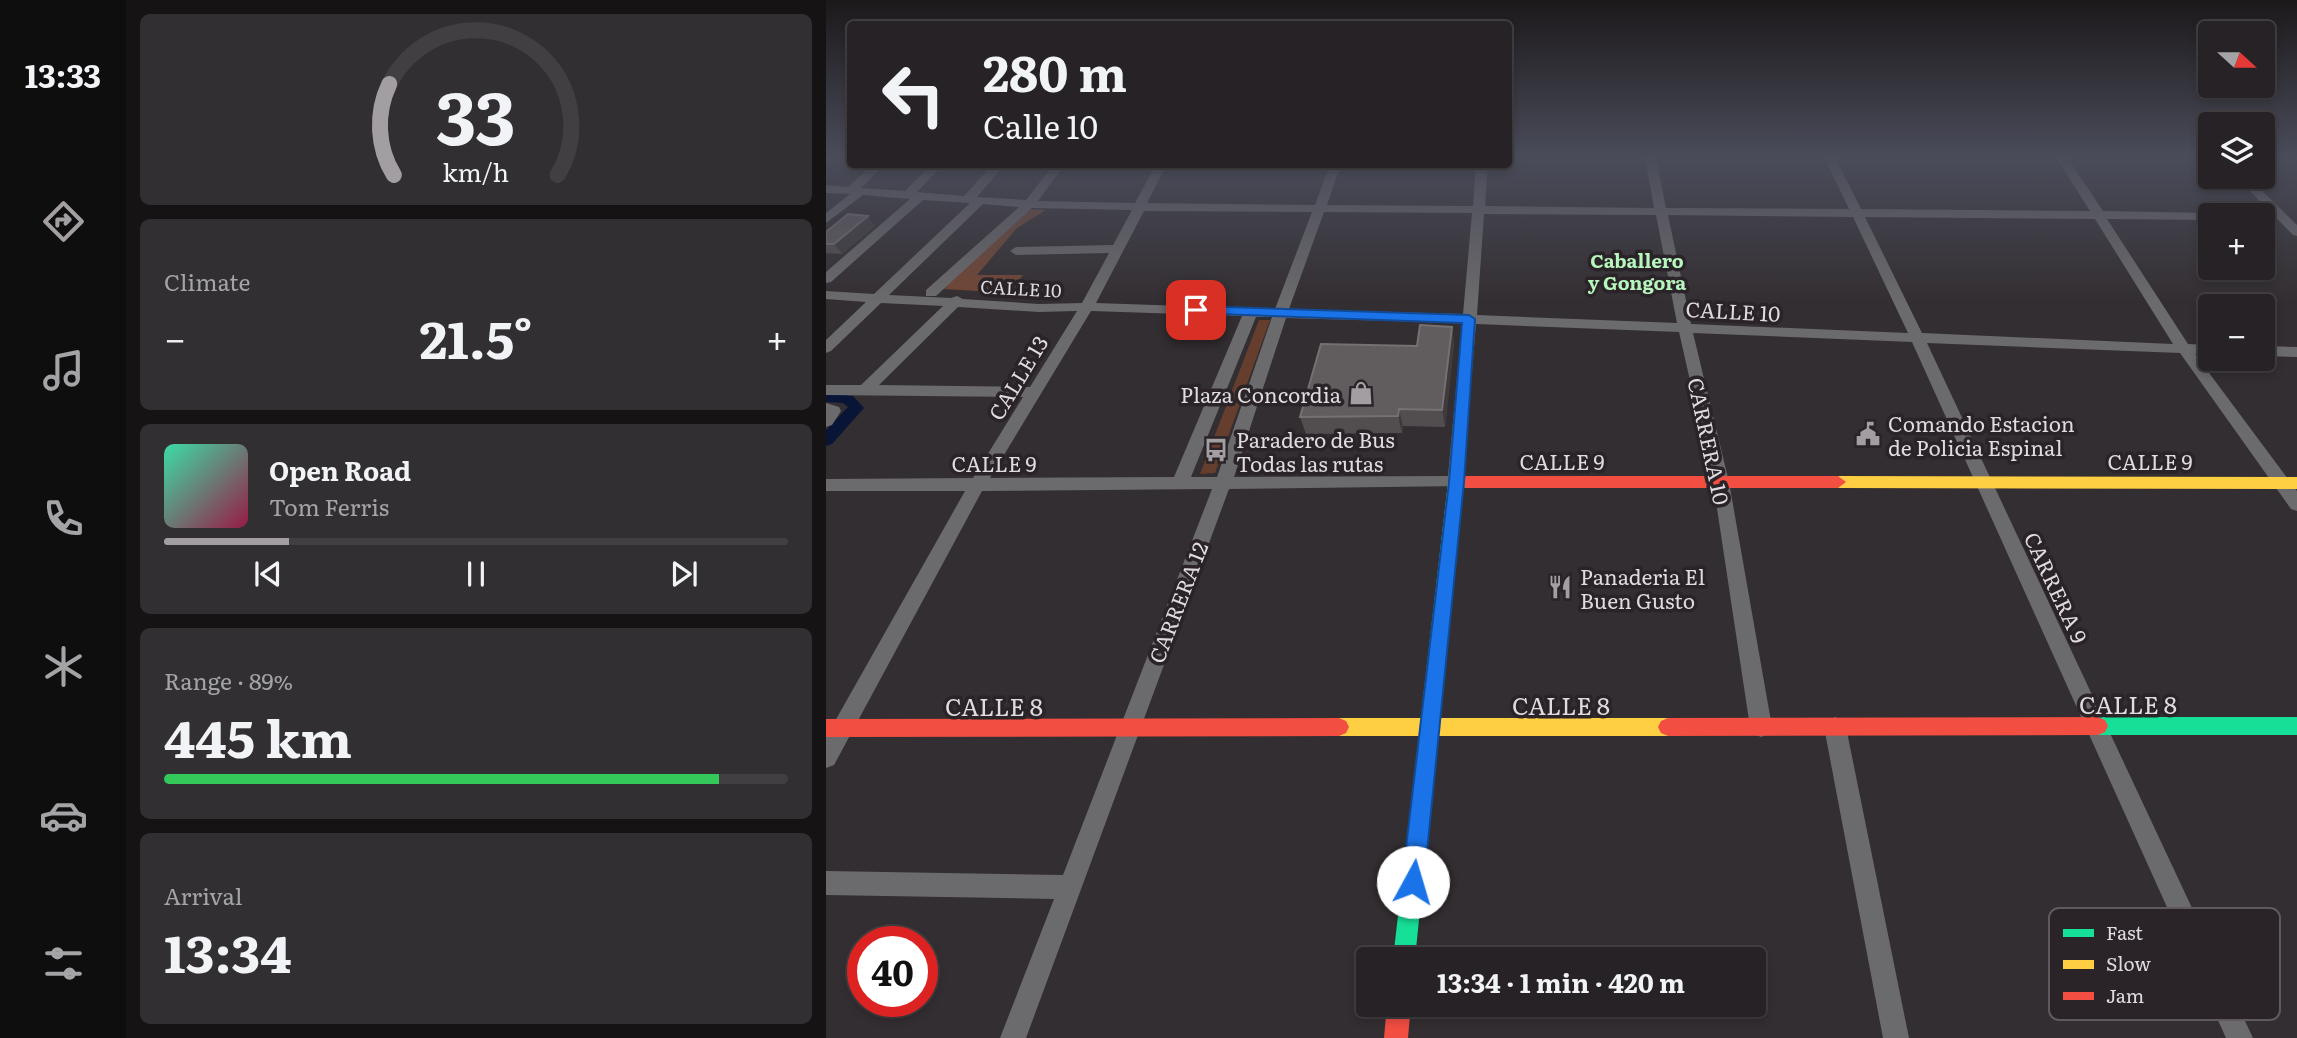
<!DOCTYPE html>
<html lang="en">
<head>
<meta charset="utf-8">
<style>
  :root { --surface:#262225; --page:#322f32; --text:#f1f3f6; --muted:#a4a4a7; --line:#423f42; --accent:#a39ea1 }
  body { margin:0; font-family:Literata,serif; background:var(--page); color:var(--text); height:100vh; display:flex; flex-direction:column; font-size:26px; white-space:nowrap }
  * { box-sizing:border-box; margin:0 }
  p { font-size:23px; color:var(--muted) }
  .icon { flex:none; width:38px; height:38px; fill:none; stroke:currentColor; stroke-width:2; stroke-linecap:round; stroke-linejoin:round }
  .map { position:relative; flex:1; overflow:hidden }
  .panel { display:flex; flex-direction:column; gap:14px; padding:14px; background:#151314; width:700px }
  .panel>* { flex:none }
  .top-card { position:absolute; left:21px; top:21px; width:665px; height:147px; border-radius:7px; box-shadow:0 4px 10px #0003,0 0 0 2px var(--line); background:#262225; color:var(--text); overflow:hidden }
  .needle { width:46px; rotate:111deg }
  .buttons { position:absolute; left:1372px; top:21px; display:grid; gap:14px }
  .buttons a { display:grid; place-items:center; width:77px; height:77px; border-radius:7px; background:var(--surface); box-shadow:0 4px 10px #0003,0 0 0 2px var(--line); font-size:35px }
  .speed { position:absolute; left:21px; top:926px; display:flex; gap:14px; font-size:35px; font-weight:700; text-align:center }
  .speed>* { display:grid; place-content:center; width:91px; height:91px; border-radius:50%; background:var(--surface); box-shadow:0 4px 10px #0003,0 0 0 2px var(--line); line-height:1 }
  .speed .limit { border:10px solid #d22; background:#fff; color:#111 }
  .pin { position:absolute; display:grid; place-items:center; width:60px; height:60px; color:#fff; margin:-30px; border-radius:14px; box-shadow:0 4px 10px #0006 }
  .me { position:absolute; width:77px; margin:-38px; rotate:6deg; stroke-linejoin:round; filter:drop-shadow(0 0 5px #0008) }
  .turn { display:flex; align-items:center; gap:24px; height:147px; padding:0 21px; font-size:32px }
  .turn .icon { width:91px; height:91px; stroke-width:2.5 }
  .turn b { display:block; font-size:49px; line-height:60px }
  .big { font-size:52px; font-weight:700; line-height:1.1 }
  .panel .widget { flex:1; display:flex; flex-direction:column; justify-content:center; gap:10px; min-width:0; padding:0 24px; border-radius:10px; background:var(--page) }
  .panel .dial { align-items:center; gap:0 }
  .dial svg { height:182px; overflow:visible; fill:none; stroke:var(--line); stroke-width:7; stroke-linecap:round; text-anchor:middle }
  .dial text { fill:var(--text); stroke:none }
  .song { display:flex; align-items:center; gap:21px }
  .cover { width:84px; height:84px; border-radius:10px; background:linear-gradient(135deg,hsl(160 70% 55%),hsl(340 70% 35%)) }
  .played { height:7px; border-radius:4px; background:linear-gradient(90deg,var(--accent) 20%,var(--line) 20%) }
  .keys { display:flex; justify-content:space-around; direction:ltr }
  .heat { display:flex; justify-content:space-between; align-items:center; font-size:38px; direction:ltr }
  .charge { height:10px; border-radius:5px; background:linear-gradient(90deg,#34c759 89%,var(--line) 0) }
  .trip { position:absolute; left:530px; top:947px; width:410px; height:70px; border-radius:7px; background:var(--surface); box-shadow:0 4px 10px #0003,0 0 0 2px var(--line); font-weight:700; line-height:70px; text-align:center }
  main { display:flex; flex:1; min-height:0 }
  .dock { display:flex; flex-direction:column; width:126px; justify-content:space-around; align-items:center; background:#0f0e0f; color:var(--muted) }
  .dock .icon { width:49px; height:49px }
  .dock .on { color:var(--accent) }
  .dock b { font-size:32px; color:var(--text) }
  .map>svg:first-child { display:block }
  .green { fill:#653e2e }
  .forest { fill:#724634 }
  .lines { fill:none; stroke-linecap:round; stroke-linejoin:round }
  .canal { fill:#091537; fill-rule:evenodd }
  .street { fill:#6b6a6c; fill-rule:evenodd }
  .fast { fill:#16e098; fill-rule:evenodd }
  .slow { fill:#ffcf43; fill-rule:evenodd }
  .jam { fill:#f24e42; fill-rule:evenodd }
  .wall { fill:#524e4f }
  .shaded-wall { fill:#3f3b3c }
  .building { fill:#615d5e; stroke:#757172; stroke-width:2 }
  .route { fill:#1a73e8; stroke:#114b97; stroke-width:2 }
  .labels { text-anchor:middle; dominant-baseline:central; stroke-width:7; stroke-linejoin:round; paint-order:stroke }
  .far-street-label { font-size:18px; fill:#dfdbde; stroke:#2a2328 }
  .far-neighbourhood-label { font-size:19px; font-weight:bold; fill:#b7f6bd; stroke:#2a2328 }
  .street-label { font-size:21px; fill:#dfdbde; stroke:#2a2328 }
  .poi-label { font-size:21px; fill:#dfdbde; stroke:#2a2328; text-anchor:start }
  .near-street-label { font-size:24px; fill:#dfdbde; stroke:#2a2328 }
  .key { fill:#2a2328; stroke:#605a5f; stroke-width:2 }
  .key-label { font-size:19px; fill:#dfdbde }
</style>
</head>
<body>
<main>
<nav class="dock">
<b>13:33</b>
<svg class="icon on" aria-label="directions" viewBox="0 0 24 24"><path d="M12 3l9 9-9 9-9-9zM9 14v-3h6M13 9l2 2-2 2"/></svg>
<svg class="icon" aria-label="music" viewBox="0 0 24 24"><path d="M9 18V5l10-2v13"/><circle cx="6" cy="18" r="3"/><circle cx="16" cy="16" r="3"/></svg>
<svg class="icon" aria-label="phone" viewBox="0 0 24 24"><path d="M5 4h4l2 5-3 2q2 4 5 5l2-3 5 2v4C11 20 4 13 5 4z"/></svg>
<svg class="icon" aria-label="climate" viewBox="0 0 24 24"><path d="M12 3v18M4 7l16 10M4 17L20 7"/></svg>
<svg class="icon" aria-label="car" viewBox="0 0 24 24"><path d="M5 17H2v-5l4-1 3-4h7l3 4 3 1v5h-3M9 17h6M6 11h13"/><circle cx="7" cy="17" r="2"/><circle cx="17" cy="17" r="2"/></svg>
<svg class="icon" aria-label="filters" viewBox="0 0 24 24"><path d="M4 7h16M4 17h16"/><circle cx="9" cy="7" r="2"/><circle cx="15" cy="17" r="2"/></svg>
</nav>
<section class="panel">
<div class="widget dial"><svg viewBox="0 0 100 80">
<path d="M14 69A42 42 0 1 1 86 69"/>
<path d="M14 69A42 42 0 0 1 12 29" stroke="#a39ea1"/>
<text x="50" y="56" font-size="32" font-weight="700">33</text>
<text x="50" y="72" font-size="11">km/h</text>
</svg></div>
<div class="widget"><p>Climate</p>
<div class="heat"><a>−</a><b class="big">21.5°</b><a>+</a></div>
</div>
<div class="widget">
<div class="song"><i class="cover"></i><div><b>Open Road</b><p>Tom Ferris</p></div></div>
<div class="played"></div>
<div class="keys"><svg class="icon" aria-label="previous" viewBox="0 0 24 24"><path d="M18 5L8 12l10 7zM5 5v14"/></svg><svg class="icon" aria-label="pause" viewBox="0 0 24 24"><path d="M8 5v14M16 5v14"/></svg><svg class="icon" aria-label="next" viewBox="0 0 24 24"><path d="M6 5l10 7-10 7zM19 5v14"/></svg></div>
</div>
<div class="widget"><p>Range · 89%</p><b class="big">445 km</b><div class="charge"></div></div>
<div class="widget"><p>Arrival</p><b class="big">13:34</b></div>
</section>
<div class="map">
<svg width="1471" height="1038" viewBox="0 0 1471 1038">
  <rect width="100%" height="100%" fill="#332e31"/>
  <path class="green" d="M433 320H444L389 473 374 474Z"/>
  <path class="forest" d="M198 209 220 210 191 228 151 275H197L183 293 118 289 161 243Z"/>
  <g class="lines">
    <path class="canal" d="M0 392 27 396 38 408 6 444 0 446V430L22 407 17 403 0 402Z"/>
    <g class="street">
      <path d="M0 157H9L0 162Z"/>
      <path d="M819 157H830L840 208 1023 209 998 157H1009L1035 209 1264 211 1230 157H1241L1277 211 1388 213 1390 215H1384V220L1281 219 1362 344 1384 345V355L1369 354 1471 491V511L1465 509 1354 353 1101 343 1427 1038H1400L1086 342 867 333 903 482 946 727 942 734 935 737 928 734 924 727 887 482 853 332 650 324 636 486 403 489 200 1038H174L228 899 0 895V871L237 875 386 489 156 491 8 765 0 768V737L139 491H0V479L147 478 197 397 0 395V385H35L117 306 55 303 5 351 0 353V340L40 302 0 299V291L48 294 144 203 97 200 5 282 0 283V272L84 199 37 195 0 223V213L24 194 0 193V185L22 187 47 164H59L35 188 79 191 106 164H118L91 192 138 196 167 164H179L151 197 200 200 228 164H239L212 201 309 203 330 164H341L321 203 489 205 504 164H515L501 205 647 206 650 164H662L659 206 828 208ZM157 204 193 207 100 290V296H110L206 208 306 210 287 245 190 247 184 251 190 255 283 253 256 303 213 304 137 299 131 296 125 298 63 295ZM318 211 486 212 449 309 270 303ZM498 212 646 213 637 314 463 309ZM658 214 830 215 851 323 651 315ZM842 215 1027 217 1082 333 865 324ZM1039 217 1269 219 1347 344 1096 333ZM132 307 213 312 251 311 204 387 53 385ZM265 311 416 316 348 477 164 478ZM430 317H446L391 477H365ZM460 318 636 323 622 476 408 477Z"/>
      <path d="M1410 177H1422L1471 225V236L1467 235Z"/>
      <path d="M1437 346 1471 347V357L1437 356Z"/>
      <path d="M0 403 13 407 15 411 6 425 0 427Z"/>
      <path d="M1009 717 1016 720 1020 727 1083 1038H1057L998 727 1002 720Z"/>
    </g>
    <g class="fast">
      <path d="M630 476 645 478 648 482 645 486 637 488 589 959H567L622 482Z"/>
      <path d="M1272 717H1471V735H1272L1265 732 1262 726 1265 720Z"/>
    </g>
    <g class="slow">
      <path d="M1012 476 1471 477V489L1012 488 1004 482Z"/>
      <path d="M513 718H842L849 721 852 727 849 733 842 736H513L506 733 503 727 506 721Z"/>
    </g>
    <g class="jam">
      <path d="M640 476H1012L1020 482 1012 488H640L632 482Z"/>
      <path d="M1272 717 1279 720 1282 726 1279 732 1272 735 842 736 835 733 832 727 835 721 842 718Z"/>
      <path d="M513 718 520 721 523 727 520 733 513 736 0 737V719Z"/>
      <path d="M561 1004H585L582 1038H558Z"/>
    </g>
  </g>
  <g class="wall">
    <path d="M49 226 16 254 0 253V232Z"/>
    <path d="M626 327 628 344 619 427 577 426 576 433 480 434 474 417 591 346Z"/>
  </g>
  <g class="shaded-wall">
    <path d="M42 216 49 226 16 254 8 244Z"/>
    <path d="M626 327 628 344 619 427 616 410Z"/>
    <path d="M573 409 577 426 576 433 572 416Z"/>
  </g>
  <g class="building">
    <path d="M22 214 42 216 8 244H0V232Z"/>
    <path d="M594 325 626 327 616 410 573 409 572 416 474 417 495 344 591 346Z"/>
  </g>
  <linearGradient id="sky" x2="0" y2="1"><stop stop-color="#1c191b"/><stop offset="0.52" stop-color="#4a4c5a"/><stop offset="1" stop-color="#4a4c5a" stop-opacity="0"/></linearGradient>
  <rect width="1471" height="302" fill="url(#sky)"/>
  <path class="route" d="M370 306 643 315 649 319 638 482 598 882 594 890 587 893 579 890 576 882 623 482 636 323 366 313V307Z"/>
  <defs>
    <g id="shop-bare" transform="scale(1.89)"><path d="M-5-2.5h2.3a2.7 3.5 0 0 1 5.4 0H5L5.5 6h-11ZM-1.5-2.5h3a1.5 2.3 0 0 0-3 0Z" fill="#a39ea1" stroke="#2a2328" stroke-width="2.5" paint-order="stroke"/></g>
    <g id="civic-bare" transform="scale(1.89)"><path d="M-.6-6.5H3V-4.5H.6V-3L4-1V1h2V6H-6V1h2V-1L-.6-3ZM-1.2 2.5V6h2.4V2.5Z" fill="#a39ea1" stroke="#2a2328" stroke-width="2.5" paint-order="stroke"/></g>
    <g id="bus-bare" transform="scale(1.89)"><path d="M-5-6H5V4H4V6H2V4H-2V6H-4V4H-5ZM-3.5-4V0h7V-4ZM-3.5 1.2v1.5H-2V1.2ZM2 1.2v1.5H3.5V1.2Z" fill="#a39ea1" stroke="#2a2328" stroke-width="2.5" paint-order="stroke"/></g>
    <g id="restaurant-bare" transform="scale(1.89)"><path d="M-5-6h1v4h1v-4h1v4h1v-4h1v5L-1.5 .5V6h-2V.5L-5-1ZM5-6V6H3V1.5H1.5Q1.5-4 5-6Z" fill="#a39ea1" stroke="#2a2328" stroke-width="2.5" paint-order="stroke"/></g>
  </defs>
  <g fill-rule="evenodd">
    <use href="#shop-bare" x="535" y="393"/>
    <use href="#civic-bare" x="1042" y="434"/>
    <use href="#bus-bare" x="390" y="450"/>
    <use href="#restaurant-bare" x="734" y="587"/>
  </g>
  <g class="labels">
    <g class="far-street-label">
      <text transform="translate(195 288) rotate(3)">CALLE 10</text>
    </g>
    <g class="far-neighbourhood-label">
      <text x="811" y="260">Caballero<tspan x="811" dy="22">y Gongora</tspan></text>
    </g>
    <g class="street-label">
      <text transform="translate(907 310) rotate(3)">CALLE 10</text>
      <text transform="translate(191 377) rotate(-59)">CALLE 13</text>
      <text transform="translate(884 441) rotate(78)">CARRERA 10</text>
      <text x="736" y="460">CALLE 9</text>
      <text x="1324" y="460">CALLE 9</text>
      <text x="168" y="462">CALLE 9</text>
      <text transform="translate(1231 587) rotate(65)">CARRERA 9</text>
      <text transform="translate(351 602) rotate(-69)">CARRERA 12</text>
    </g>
    <g class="poi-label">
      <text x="515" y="393" text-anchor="end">Plaza Concordia</text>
      <text x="1062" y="422">Comando Estacion<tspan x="1062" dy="24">de Policia Espinal</tspan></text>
      <text x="410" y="438">Paradero de Bus<tspan x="410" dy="24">Todas las rutas</tspan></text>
      <text x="754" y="575">Panaderia El<tspan x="754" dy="24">Buen Gusto</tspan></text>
    </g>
    <g class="near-street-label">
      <text x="1302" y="703">CALLE 8</text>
      <text x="735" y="704">CALLE 8</text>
      <text x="168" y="705">CALLE 8</text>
    </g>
  </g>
  <rect x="1223" y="908" width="231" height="112" rx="10" class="key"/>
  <rect x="1237" y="929" width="31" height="8" fill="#16e098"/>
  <rect x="1237" y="960" width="31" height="9" fill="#ffcf43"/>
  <rect x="1237" y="992" width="31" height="8" fill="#f24e42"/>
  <g class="key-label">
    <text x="1280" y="940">Fast</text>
    <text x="1280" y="971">Slow</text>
    <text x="1280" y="1003">Jam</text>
  </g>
</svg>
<div class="buttons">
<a><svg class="needle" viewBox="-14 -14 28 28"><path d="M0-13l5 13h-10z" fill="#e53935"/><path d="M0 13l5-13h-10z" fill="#a4a4a7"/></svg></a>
<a><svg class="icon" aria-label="layers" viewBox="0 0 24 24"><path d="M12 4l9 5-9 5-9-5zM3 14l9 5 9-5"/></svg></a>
<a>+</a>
<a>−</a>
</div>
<div class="speed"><div class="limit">40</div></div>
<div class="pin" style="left:370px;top:310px;background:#d93025"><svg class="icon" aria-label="arrive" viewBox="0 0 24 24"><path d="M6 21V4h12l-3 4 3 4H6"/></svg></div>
<svg class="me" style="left:587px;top:882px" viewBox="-20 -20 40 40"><circle r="19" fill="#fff"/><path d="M0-13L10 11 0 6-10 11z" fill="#1a73e8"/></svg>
<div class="trip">13:34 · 1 min · 420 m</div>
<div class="top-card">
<div class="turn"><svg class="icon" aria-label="left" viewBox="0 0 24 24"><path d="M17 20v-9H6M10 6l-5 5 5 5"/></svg><div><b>280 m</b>Calle 10</div></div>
</div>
</div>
</main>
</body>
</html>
